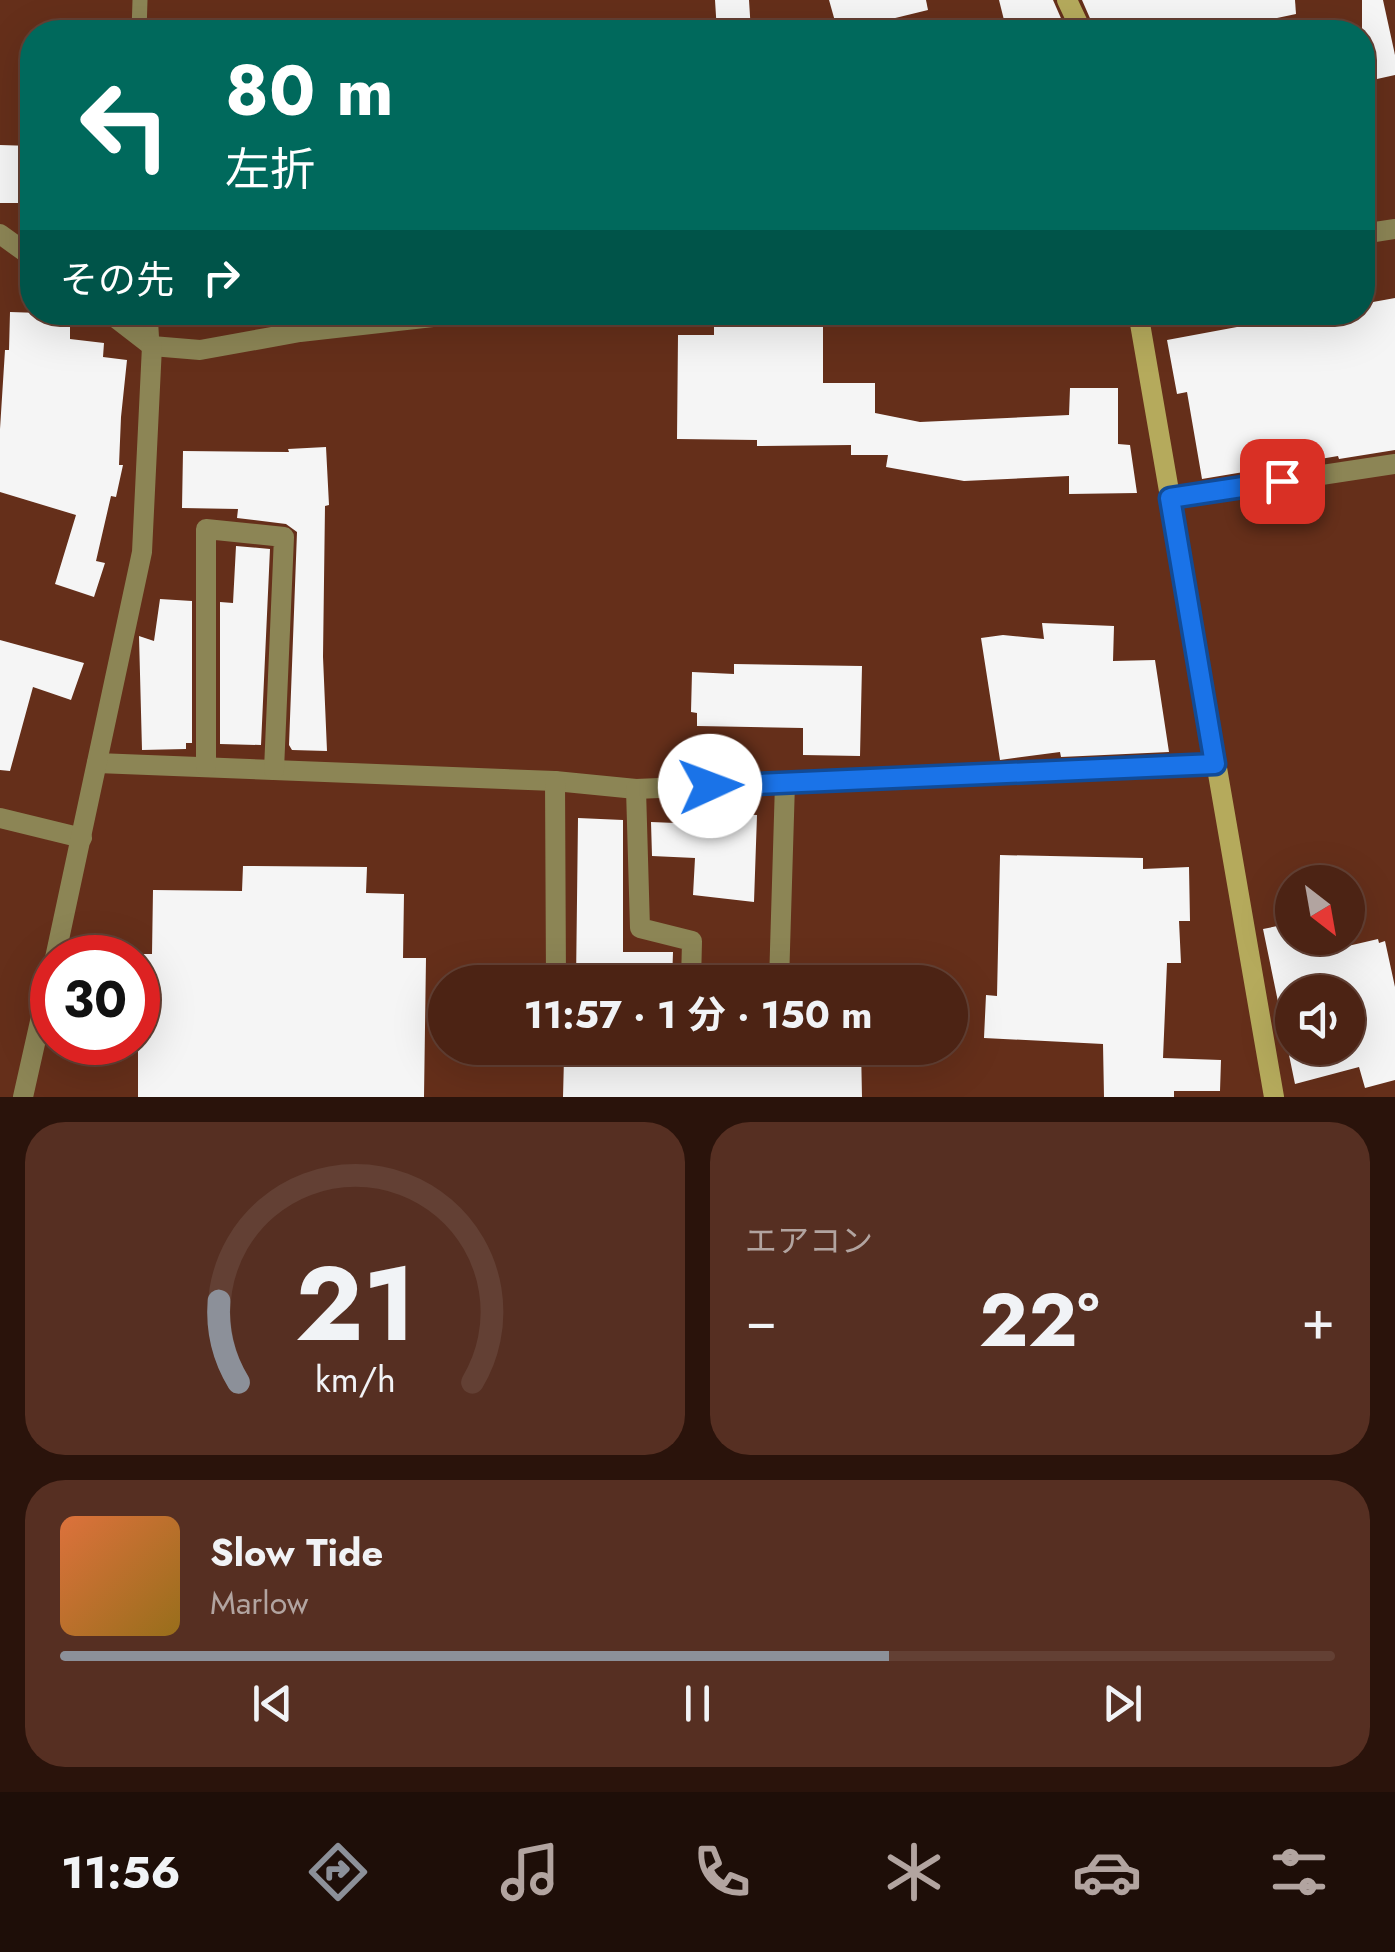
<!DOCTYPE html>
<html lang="ja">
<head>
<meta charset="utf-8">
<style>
  :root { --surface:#4c2314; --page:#562f22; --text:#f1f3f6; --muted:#b2a4a0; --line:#634034; --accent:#8c9099 }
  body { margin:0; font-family:Jost,"Noto Sans JP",sans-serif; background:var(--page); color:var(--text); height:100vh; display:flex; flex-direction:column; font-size:38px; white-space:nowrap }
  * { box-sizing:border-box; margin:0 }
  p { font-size:32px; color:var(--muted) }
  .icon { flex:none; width:55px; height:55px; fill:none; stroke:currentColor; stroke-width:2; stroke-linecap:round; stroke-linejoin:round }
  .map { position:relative; height:1097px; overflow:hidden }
  .panel { display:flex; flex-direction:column; gap:25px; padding:25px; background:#2a130b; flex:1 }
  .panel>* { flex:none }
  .banner { position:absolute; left:20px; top:20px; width:1355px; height:305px; border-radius:40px; box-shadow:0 10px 40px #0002,0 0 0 2px var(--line); background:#00695c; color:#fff; overflow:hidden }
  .needle { width:65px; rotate:149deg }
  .tools { position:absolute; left:1275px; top:865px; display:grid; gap:20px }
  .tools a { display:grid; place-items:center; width:90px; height:90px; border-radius:50%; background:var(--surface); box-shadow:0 10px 40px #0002,0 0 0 2px var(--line); font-size:50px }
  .speed { position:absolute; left:30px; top:935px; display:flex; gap:20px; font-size:50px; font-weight:700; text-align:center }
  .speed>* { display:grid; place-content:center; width:130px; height:130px; border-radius:50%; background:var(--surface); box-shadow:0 10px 40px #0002,0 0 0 2px var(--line); line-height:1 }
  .speed .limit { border:15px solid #d22; background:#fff; color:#111 }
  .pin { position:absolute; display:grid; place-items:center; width:85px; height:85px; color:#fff; margin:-42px; border-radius:20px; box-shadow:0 5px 15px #0006 }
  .me { position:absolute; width:110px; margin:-55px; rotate:88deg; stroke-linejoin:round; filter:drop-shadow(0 0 8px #0008) }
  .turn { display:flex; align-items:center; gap:35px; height:210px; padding:0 40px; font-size:45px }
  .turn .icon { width:130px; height:130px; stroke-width:2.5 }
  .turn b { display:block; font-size:70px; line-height:85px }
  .then { display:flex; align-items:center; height:95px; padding:0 40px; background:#0003; gap:20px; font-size:38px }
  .big { font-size:75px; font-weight:700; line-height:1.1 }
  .panel .tile { flex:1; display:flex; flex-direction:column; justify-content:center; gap:15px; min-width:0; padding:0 35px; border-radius:40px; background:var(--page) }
  .panel .dial { align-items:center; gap:0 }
  .dial svg { height:260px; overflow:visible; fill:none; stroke:var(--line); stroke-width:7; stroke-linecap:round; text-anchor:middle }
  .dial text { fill:var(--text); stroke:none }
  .song { display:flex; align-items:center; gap:30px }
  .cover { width:120px; height:120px; border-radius:15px; background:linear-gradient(135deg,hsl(20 70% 55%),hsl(40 70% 35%)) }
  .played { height:10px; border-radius:5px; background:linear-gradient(90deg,var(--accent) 65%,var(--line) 65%) }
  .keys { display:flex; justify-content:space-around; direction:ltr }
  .heat { display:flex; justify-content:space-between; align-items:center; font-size:55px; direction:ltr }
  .panel .tiles { flex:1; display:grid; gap:25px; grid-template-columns:1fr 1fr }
  .tile:last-child { grid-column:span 2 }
  .trip { position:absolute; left:428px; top:965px; width:540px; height:100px; border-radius:50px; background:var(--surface); box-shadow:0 10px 40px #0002,0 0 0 2px var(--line); font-weight:700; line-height:100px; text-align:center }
  .dock { display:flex; height:160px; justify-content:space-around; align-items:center; background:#1e0e08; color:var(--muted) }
  .dock .icon { width:70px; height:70px }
  .dock .active { color:var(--accent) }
  .dock b { font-size:45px; color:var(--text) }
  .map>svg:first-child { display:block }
  .building { fill:#f5f5f5; fill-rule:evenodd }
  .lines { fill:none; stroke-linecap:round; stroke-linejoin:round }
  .lane { stroke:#8c8555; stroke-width:15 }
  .street { stroke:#8c8555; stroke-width:20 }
  .secondary { stroke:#b5aa5c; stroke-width:20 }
  .route-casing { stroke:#114b97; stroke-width:25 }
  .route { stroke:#1a73e8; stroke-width:18 }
</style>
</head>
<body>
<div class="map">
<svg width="1395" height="1097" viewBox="0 0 1395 1097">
  <rect width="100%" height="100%" fill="#652f1a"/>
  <g class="building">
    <path d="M715 0H749L751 32H717Z"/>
    <path d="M829 0H926L928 10 838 32Z"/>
    <path d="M999 0H1053L1067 32H1007Z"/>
    <path d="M1082 0H1295L1296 14 1211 32H1096Z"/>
    <path d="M1362 0H1383L1395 55V75L1368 81 1362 54Z"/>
    <path d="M0 145 32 146V203H0Z"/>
    <path d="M1395 298V450L1339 459 1338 456 1202 479 1187 392 1177 394 1167 340 1318 312H1362V304Z"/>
    <path d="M10 312 70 314V339L104 343 103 357 127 360 121 417 119 465H123L116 497 111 496 96 561 105 563 94 597 55 584 76 515 0 492V429L5 350H9Z"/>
    <path d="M781 317H823V383H875V413L920 422 1069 415 1070 388H1118V444L1130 445 1137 493 1069 494V476L964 481 886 467 888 455H851V445L757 446V440L677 439 678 335H714V326L781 327Z"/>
    <path d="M326 447 329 505 325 506 323 657 327 751 292 750 289 745 297 532 286 524 237 518 238 509 182 508 183 451 289 452 288 449Z"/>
    <path d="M236 546 270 549 261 745 220 744V602L233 603Z"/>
    <path d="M160 599 192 601V743H186V749L142 750 139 636 154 641Z"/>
    <path d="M1042 623 1114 626 1113 661 1155 660 1169 752 1061 757 1060 752 1000 760 981 638 1003 635 1044 639Z"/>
    <path d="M0 640 84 663 71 700 33 687 10 771 0 770Z"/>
    <path d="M734 664 862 666 860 756 803 755V728L697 726V713L691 712 692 672 734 674Z"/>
    <path d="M700 813 757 815 754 902 693 895 695 858 652 856 651 822 700 824Z"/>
    <path d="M578 818 623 820V952H673L672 982H576Z"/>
    <path d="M1000 855 1143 858V869L1189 867 1190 921H1179L1181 963H1167L1163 1058 1221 1060 1220 1091H1174V1097H1104L1103 1044 984 1038 986 995 997 996Z"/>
    <path d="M243 866 367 867 366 893 404 894 403 958H426L424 1097H138V954H152L153 890 242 891Z"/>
    <path d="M1292 923V938H1333L1335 949 1378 939 1379 943 1385 941 1395 987V1080L1365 1088 1359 1067 1295 1084 1263 929ZM1292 992H1348V1048H1292Z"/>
    <path d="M811 1048H861L862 1097H563L564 1058 665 1060 750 1057V1067L811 1064Z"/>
  </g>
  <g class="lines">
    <g class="lane">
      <path d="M139 32 140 0"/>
      <path d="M150 312 152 346"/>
    </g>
    <g class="street">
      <path d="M0 234 32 257"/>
      <path d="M1362 234 1395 229"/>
      <path d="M108 312 152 346 200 350 300 332 477 312"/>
      <path d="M1170 498 1395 464"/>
      <path d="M97 763 555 781 636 789 1215 764"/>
      <path d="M206 767V529L284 537 274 770"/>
      <path d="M555 781 556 982"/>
      <path d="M636 789 640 928 692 941 691 982"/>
      <path d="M0 818 82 838"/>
      <path d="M55 958 142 552 152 346"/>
      <path d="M779 982 785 783"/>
      <path d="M23 1097 52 968"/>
    </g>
    <g class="secondary">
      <path d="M1067 0 1082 32"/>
      <path d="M1138 312 1274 1097"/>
    </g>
  </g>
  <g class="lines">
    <g class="route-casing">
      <path id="route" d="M710 786 1215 764 1170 498 1282 481"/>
    </g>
    <use href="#route" class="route"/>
  </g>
</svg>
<div class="tools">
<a><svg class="needle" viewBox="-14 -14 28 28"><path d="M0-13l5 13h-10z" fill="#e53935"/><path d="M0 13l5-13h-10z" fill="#b2a4a0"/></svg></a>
<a><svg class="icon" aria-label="sound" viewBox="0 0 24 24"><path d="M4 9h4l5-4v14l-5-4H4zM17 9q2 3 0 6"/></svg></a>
</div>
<div class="speed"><div class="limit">30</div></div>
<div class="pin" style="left:1282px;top:481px;background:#d93025"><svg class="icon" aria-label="arrive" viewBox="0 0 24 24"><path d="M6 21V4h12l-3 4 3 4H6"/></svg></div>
<svg class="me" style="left:710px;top:786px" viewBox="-20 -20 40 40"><circle r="19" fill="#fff"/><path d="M0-13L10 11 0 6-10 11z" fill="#1a73e8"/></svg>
<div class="trip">11:57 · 1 分 · 150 m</div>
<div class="banner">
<div class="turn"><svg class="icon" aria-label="left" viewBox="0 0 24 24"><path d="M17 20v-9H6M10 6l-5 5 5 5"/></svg><div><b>80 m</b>左折</div></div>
<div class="then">その先<svg class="icon" aria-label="right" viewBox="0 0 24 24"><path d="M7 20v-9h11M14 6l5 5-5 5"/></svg></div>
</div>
</div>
<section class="panel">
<div class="tiles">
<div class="tile dial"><svg viewBox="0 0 100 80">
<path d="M14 69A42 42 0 1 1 86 69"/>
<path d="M14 69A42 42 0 0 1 8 44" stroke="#8c9099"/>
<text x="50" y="56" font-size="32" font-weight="700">21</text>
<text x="50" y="72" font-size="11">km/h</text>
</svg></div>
<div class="tile"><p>エアコン</p>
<div class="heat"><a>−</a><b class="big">22°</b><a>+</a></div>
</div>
<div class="tile">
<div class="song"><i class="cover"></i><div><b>Slow Tide</b><p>Marlow</p></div></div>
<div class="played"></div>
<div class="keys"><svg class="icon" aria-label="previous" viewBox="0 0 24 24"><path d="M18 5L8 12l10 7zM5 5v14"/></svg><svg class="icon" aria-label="pause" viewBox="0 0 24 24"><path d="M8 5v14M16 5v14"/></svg><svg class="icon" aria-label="next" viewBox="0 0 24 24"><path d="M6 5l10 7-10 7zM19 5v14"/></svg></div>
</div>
</div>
</section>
<nav class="dock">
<b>11:56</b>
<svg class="icon active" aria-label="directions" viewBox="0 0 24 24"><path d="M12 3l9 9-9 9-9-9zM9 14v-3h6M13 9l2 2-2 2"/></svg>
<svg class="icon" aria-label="music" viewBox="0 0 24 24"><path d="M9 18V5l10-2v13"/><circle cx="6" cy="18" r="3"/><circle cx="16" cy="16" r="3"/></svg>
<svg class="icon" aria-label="phone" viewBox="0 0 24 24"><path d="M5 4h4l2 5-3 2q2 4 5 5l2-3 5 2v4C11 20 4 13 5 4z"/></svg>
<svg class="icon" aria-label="climate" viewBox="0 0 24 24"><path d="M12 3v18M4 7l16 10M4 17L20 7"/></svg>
<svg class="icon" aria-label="car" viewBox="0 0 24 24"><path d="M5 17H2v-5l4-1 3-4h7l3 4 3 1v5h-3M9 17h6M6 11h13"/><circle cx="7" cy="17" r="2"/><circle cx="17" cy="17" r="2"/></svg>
<svg class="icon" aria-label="filters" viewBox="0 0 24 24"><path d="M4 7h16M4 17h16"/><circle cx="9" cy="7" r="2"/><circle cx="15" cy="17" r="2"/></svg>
</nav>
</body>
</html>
